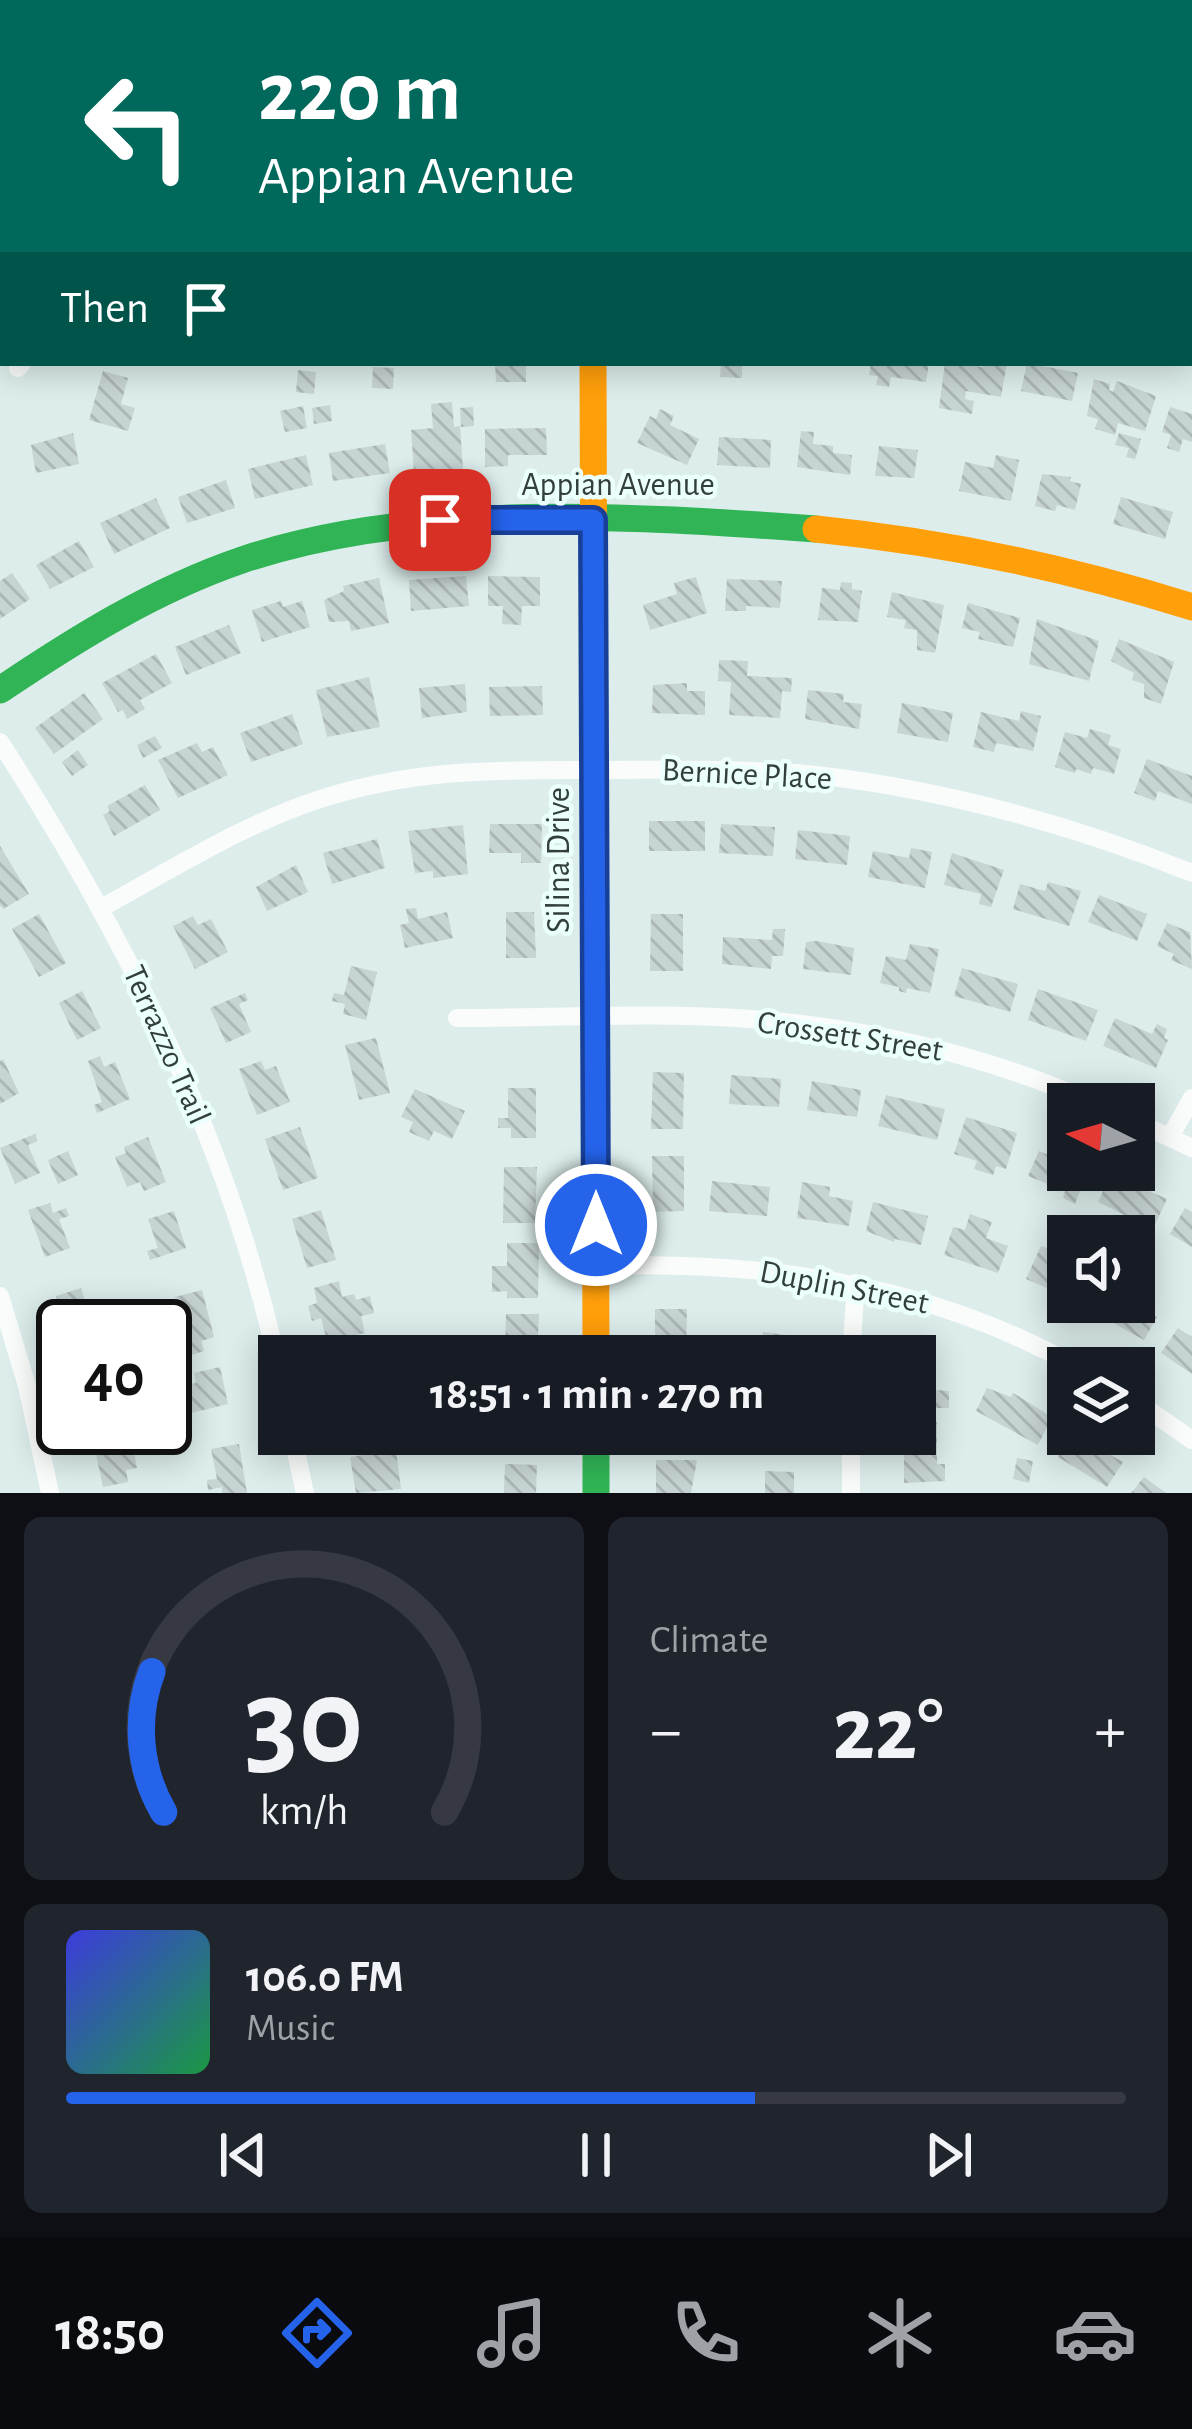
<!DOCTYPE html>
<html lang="en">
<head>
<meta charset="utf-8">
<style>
  :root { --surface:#171b24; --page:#20242c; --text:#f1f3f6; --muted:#9ea1a6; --line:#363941; --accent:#2563eb }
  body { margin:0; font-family:"Alegreya Sans",sans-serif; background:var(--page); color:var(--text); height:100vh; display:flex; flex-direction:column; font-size:45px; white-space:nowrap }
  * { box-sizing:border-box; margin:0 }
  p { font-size:39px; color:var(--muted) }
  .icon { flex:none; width:66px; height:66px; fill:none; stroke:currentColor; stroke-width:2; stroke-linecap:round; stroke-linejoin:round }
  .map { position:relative; height:1493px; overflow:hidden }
  .sheet { display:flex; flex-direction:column; gap:24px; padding:24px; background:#0d0f14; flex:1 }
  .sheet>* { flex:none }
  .top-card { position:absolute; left:0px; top:0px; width:1194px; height:366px; box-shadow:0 6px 30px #0003; background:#00695c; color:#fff; overflow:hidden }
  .needle { width:78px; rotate:275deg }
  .fabs { position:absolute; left:1047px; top:1083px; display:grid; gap:24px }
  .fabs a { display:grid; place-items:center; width:108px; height:108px; border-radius:0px; background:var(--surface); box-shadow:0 6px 30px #0003; font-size:60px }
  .speed { position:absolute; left:36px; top:1299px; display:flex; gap:24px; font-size:60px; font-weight:700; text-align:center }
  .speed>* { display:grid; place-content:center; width:156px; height:156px; border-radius:50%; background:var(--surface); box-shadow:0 6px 30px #0003; line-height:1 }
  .speed .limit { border:6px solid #111; border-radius:18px; background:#fff; color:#111 }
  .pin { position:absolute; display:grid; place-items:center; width:102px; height:102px; color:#fff; margin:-51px; border-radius:24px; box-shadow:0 6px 18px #0006 }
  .me { position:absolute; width:132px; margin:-66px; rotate:0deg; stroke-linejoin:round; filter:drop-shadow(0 0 9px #0008) }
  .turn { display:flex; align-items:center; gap:42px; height:252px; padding:0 60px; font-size:54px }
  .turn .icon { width:156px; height:156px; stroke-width:2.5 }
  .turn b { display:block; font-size:84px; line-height:102px }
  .then { display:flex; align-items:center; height:114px; padding:0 60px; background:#0003; gap:24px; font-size:45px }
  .big { font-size:90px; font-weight:600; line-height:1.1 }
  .sheet .card { flex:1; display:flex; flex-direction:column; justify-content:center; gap:18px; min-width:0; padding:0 42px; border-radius:18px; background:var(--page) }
  .sheet .dial { align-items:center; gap:0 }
  .dial svg { height:312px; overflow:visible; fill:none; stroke:var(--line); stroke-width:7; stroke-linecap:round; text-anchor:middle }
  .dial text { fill:var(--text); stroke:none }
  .song { display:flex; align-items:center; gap:36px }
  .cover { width:144px; height:144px; border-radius:18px; background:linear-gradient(135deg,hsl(240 70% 55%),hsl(140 70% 35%)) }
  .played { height:12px; border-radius:6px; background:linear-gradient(90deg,var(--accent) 65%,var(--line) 65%) }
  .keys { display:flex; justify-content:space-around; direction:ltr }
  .heat { display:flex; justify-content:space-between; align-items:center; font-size:66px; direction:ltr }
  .sheet .tiles { flex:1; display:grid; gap:24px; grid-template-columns:1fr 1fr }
  .card:last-child { grid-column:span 2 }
  .trip { position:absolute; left:258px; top:1335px; width:678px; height:120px; border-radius:0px; background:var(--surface); box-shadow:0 6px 30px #0003; font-weight:600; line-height:120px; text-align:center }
  .tab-bar { display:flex; height:192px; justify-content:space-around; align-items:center; background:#090b0e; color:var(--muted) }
  .tab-bar .icon { width:84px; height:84px }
  .tab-bar .on { color:var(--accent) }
  .tab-bar b { font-size:54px; color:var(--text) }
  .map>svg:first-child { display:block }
  .building { fill:url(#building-back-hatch) }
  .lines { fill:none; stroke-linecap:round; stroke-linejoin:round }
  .street { stroke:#fafcfc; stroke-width:18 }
  .fast { stroke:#30b455; stroke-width:27 }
  .slow { stroke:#ff9f0a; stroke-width:27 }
  .route-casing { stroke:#184099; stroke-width:30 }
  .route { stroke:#2563eb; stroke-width:21 }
  .labels { text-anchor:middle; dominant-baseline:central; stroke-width:9; stroke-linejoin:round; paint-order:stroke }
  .street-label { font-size:33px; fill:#323f3e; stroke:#ebfffc }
</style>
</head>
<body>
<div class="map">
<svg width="1192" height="1493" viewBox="0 0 1192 1493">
  <defs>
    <pattern id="building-back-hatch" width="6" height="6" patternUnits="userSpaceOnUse" patternTransform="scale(3)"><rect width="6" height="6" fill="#c6d4d3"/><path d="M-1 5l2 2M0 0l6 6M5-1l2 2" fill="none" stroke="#abb7b6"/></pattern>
  </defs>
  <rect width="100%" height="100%" fill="#dcedeb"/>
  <g class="building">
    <path d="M495 363H526V382H496Z"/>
    <path d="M721 363H742V378L720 377Z"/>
    <path d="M871 363H929L926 382 891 377 889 387 876 385 878 376 869 375Z"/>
    <path d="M945 363 983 367 984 363H1007L1001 397 966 391 965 399 974 401 972 414 939 408Z"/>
    <path d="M1027 363 1078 373 1072 401 1021 391Z"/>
    <path d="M373 367 394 368 393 389 372 388Z"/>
    <path d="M298 370 316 372 314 394 296 392Z"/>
    <path d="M103 371 128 378 121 404 135 408 128 431 89 420Z"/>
    <path d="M1094 379 1110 384 1109 390 1113 392 1117 381 1156 396 1145 431 1118 423 1115 435 1095 429 1098 419 1087 416Z"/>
    <path d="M452 402 454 427 460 426 463 470 414 473 411 430 433 428 431 404Z"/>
    <path d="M330 405 332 421 314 424 312 408Z"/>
    <path d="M303 406 307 428 285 432 280 411Z"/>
    <path d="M473 407 474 426 461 427 460 408Z"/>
    <path d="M1170 407 1192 414V442L1183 439 1179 452 1167 448 1171 435 1162 432Z"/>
    <path d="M660 409 674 416 670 425 699 439 687 465 637 443 650 416 656 419Z"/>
    <path d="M546 428 547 455H508V466L485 467V429Z"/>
    <path d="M801 431 814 432 813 444 833 446V453L852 455 850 475 797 467Z"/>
    <path d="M73 433 79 464 36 473 31 445Z"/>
    <path d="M1119 433 1141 439 1135 459 1126 457 1129 448 1115 445Z"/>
    <path d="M719 437 771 440 770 468 717 465Z"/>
    <path d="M385 444 390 473 333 481 329 453Z"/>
    <path d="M879 446 918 450 914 478 875 476Z"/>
    <path d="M306 455 313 485 255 499 248 469Z"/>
    <path d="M996 455 1019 460 1011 501 959 491 965 462 993 468Z"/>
    <path d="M1042 474 1071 477 1070 481 1081 484 1075 510 1057 505 1055 511 1035 506Z"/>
    <path d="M226 480 235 508 187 523 178 497Z"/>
    <path d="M1121 497 1173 512 1165 539 1113 524Z"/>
    <path d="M156 498 170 528 114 554 100 523Z"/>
    <path d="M79 541 94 567 50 589 36 565Z"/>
    <path d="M12 573 30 599 0 619V581Z"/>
    <path d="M466 576 469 606 411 611 409 580Z"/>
    <path d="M488 576 540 577V606H522L521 625 502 624 503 606H488Z"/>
    <path d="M696 577 707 613 650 630 643 605 677 594 674 583Z"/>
    <path d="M379 578 389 623 351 631 349 621 329 622 324 600 344 591 343 586Z"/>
    <path d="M727 579 782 581 780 608 746 606V611H725Z"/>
    <path d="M841 582 852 583V589L862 591 858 622 818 620 822 588 840 590Z"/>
    <path d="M892 592 944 605 935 653 917 650V630L904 628 906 620 887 617Z"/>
    <path d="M281 601 283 607 302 601 310 627 262 642 252 610Z"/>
    <path d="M968 603 1020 618 1013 647 978 639 980 632 962 628Z"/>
    <path d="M1037 619 1099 641 1089 681 1029 664Z"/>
    <path d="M229 625 241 653 186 675 175 647Z"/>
    <path d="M1119 639 1174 662 1161 704 1144 698V684L1132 680 1134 673 1111 661Z"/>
    <path d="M156 654 172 683 140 700 145 709 127 719 123 710 118 712 102 683Z"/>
    <path d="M719 660 748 661 747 676 792 678 791 692 782 691 780 718 729 715 731 682 718 681Z"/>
    <path d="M369 677 380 727 327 737 316 690Z"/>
    <path d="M687 683V691H705V715L652 713 653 685Z"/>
    <path d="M465 684 467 712 422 718 419 688Z"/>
    <path d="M542 686 543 715 490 716 489 687Z"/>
    <path d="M808 690 844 694 843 702 862 704 859 729 805 719Z"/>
    <path d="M84 693 103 719 54 754 35 728Z"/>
    <path d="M902 703 953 713 948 742 897 733Z"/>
    <path d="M1021 711 1041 716 1033 751 996 743 994 752 973 747 981 712 1019 721Z"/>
    <path d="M292 714 303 744 251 762 240 733Z"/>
    <path d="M1090 729 1111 735 1108 745 1121 749 1114 774 1093 768 1091 774 1076 769 1075 773 1055 767 1065 732 1087 738Z"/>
    <path d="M155 736 162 748 143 758 137 745Z"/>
    <path d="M197 743 202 752 213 747 228 775 178 798 158 760Z"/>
    <path d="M78 750 88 765 72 776 62 762Z"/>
    <path d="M1147 759 1192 776V804L1158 791 1155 801 1134 793Z"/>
    <path d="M145 785 160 810 114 836 103 815 110 811 107 806Z"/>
    <rect x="649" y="821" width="56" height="30"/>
    <path d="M490 824H542L541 863H521V853H489Z"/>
    <path d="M721 824 775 827 773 856 719 853Z"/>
    <path d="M463 825 468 874 433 878V871L415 873 408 831Z"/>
    <path d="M798 830 850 836 847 865 795 859Z"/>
    <path d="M377 839 385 868 332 884 323 853Z"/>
    <path d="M0 846 29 894 3 909 0 905Z"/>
    <path d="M911 848 932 852 925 888 868 877 873 851 909 858Z"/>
    <path d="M952 853 1004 870 991 907 979 904 981 894 944 885Z"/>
    <path d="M296 865 308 892 267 911 256 887Z"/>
    <path d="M1048 882 1081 891 1069 926 1013 909 1020 884 1045 891Z"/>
    <path d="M1099 895 1147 914 1137 941 1088 922Z"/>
    <path d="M416 908 418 919 447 912 453 938 405 948 400 925 409 923 406 909Z"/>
    <path d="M506 912H534L536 958H506Z"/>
    <path d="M39 914 66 963 39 977 12 929Z"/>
    <path d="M651 914H683V971H650Z"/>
    <path d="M193 916 198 925 211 919 228 952 195 969 173 926Z"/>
    <path d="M1167 923 1190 932 1192 969 1171 960 1174 954 1157 946Z"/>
    <path d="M773 929H785L783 956H772L771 969 722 964 723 937 772 940Z"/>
    <path d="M817 941 854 948 851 975 803 969 806 942Z"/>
    <path d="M910 944 939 949 930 993 907 988 906 993 899 991V987L880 983 886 956 906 960Z"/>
    <path d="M351 966 377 972 366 1020 343 1014 345 1004 332 1001 334 993 344 995Z"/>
    <path d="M962 968 1018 984 1010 1012 954 996Z"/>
    <path d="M1038 989 1098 1010 1086 1041 1028 1020Z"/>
    <path d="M82 991 101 1028 77 1040 59 1003Z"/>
    <path d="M245 993 248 1000 239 1004 251 1032 226 1043 210 1008Z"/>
    <path d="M1115 1018 1152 1034 1157 1024 1167 1029 1164 1038 1168 1040 1156 1068 1103 1046Z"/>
    <path d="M376 1038 390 1093 359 1100 345 1045Z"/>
    <path d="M100 1056 104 1067 115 1062 130 1099 97 1113 94 1105 102 1102 88 1061Z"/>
    <path d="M3 1059 19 1093 0 1104V1061Z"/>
    <path d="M261 1061 265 1070 276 1066 290 1102 257 1115 239 1069Z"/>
    <path d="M653 1072 684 1073 683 1129H651Z"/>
    <path d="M731 1075 781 1079 779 1107 729 1104Z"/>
    <path d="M812 1081 861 1090 857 1117 807 1110Z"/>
    <path d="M508 1088H536V1138H511V1128H498V1118H508Z"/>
    <path d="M415 1089 465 1111 452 1139 434 1131 429 1141 409 1132 413 1122 401 1117Z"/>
    <path d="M886 1095 945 1109 937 1140 878 1126Z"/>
    <path d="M966 1117 1017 1133 1006 1169 996 1166 993 1175 974 1169 977 1161 954 1154Z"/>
    <path d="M300 1127 318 1178 283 1190 265 1139Z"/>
    <path d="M35 1134 38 1141 28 1145 40 1173 15 1184 0 1148Z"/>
    <path d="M148 1137 166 1182 144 1191 140 1182 127 1187 115 1157 126 1153 124 1147Z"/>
    <path d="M68 1151 78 1175 58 1184 48 1160Z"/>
    <path d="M1039 1151 1058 1159 1061 1151 1068 1154V1170H1088L1075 1204 1063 1198 1065 1191 1028 1176Z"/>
    <path d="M652 1156H684V1211L653 1212Z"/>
    <path d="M504 1167H537L535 1223H503Z"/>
    <path d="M1112 1172 1125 1179 1128 1173 1153 1185 1151 1192 1167 1199 1153 1229 1098 1202Z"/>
    <path d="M712 1181 770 1187 767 1216 709 1211Z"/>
    <path d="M802 1182 830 1187 829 1196 853 1201 849 1226 797 1218Z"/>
    <path d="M873 1202 928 1216 921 1245 895 1239 894 1242 866 1231Z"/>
    <path d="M50 1203 53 1213 66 1208 69 1216 59 1219 70 1248 45 1257 28 1210Z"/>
    <path d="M1185 1208 1192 1212V1247L1170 1234Z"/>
    <path d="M321 1210 336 1260 307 1268 292 1219Z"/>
    <path d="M174 1211 186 1248 150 1260 147 1251 158 1248 148 1219Z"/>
    <path d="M970 1214 992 1222 986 1238 1008 1246 998 1273 944 1255 953 1227 965 1230Z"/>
    <path d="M507 1243H539L538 1298H507V1291L492 1292V1266H507Z"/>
    <path d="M1041 1246 1068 1255 1063 1267 1068 1269V1297L1026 1279Z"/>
    <path d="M339 1281 342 1297 354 1294 356 1300 370 1296 374 1313 361 1316 365 1333 327 1341 321 1318 312 1321 308 1306 317 1303 314 1288Z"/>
    <path d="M81 1288 90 1317H113L115 1326H65L56 1296Z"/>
    <path d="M202 1290 214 1337 201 1341 204 1351 192 1355 189 1334 175 1338 173 1329 183 1327 175 1297Z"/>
    <path d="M1103 1302H1130L1157 1317 1144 1340 1097 1314Z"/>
    <path d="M655 1309H687L686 1356H655Z"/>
    <path d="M506 1314H539L537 1356H505Z"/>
    <path d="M1178 1328 1192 1337V1374L1161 1353Z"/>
    <path d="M763 1332 794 1336V1356H733L736 1335H763Z"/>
    <path d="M903 1345 934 1346 935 1390 949 1391V1408H915V1356H903Z"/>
    <path d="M220 1367 228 1404 191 1413 186 1385 196 1383 194 1373Z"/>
    <path d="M987 1388 1011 1397 1013 1393 1052 1417 1038 1445 976 1411Z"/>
    <path d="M915 1422H937V1464H945V1481L904 1483V1434H915Z"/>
    <path d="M130 1428 137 1468 126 1470 128 1482 103 1487 92 1435Z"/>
    <rect x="508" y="1434" width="30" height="9"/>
    <path d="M734 1434H753V1455H735Z"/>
    <path d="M766 1434H794V1445H765Z"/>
    <path d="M1072 1434 1123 1462 1107 1487 1058 1457Z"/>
    <path d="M239 1444 247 1493H222V1487L208 1490 207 1480 217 1479 211 1449Z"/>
    <path d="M396 1450 401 1489 356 1493 350 1457Z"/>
    <path d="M1017 1458 1033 1461 1029 1483 1013 1479Z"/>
    <path d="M656 1460H697L691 1493H656Z"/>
    <path d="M505 1464 537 1465 536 1493H504Z"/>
    <path d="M765 1471 794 1472V1493H765Z"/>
    <path d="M1144 1477 1166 1493H1131Z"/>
  </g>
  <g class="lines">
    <g class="street">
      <path d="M268 0 284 3"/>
      <path d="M1191 91H1192"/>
      <path d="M0 186 3 187"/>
      <path d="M1191 349 1192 350"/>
      <path d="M18 368 22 363"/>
      <path d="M0 742C125 935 231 1145 279 1371"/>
      <path d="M101 908C173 869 241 825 320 799 418 768 497 770 598 770 671 770 743 768 816 775 946 790 1070 824 1192 873"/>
      <path d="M457 1018C555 1018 654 1012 751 1019 869 1028 988 1056 1096 1104"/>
      <path d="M1134 1121 1192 1148"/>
      <path d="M1170 1137 1192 1098"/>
      <path d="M596 1266C765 1260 930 1284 1079 1368"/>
      <path d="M0 1296 27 1386 50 1493"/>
      <path d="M851 1356 856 1283"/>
      <path d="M1134 1400 1192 1440"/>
      <path d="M292 1434 305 1493"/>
      <path d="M851 1434V1493"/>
    </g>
    <g class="fast">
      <path d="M0 690C76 639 154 590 242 560 416 501 635 516 816 529"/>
      <path d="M596 1434V1493"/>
    </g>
    <g class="slow">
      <path d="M593 0V3"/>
      <path d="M593 363 596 1356"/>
      <path d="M816 529C945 542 1069 568 1192 607"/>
    </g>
  </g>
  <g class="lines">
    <g class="route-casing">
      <path id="route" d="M440 520H593L596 1225"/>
    </g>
    <use href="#route" class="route"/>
  </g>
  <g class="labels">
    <g class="street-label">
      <text x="618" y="485">Appian Avenue</text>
      <text transform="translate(747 775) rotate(3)">Bernice Place</text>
      <text transform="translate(559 860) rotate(-90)">Silina Drive</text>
      <text transform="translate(850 1037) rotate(9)">Crossett Street</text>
      <text transform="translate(166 1045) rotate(66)">Terrazzo Trail</text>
      <text transform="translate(844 1288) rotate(11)">Duplin Street</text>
    </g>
  </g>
</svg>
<div class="fabs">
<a><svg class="needle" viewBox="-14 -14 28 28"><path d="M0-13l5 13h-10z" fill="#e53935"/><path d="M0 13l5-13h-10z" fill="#9ea1a6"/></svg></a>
<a><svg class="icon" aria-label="sound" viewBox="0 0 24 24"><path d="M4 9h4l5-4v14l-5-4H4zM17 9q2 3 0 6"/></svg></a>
<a><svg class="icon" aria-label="layers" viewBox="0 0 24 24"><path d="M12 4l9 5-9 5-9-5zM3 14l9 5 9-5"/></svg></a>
</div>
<div class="speed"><div class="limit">40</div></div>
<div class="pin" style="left:440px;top:520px;background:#d93025"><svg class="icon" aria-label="arrive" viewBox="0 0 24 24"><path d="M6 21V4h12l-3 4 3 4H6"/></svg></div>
<svg class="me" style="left:596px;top:1225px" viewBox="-20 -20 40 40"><circle r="17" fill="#2563eb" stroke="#fff" stroke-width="3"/><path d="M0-11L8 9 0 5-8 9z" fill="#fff"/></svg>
<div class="trip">18:51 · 1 min · 270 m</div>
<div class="top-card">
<div class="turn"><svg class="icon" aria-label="left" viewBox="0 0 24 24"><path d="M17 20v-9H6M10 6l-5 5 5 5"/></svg><div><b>220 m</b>Appian Avenue</div></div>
<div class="then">Then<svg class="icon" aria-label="arrive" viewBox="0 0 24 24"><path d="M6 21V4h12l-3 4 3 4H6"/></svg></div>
</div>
</div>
<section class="sheet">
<div class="tiles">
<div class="card dial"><svg viewBox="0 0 100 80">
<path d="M14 69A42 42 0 1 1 86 69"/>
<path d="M14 69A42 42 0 0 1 11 33" stroke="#2563eb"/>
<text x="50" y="56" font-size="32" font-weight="700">30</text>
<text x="50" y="72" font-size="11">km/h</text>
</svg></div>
<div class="card"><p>Climate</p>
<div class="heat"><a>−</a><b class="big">22°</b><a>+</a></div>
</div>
<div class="card">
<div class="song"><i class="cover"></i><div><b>106.0 FM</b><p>Music</p></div></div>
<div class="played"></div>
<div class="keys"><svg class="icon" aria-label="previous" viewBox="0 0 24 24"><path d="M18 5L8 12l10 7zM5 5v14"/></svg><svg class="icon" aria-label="pause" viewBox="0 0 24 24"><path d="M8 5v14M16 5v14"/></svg><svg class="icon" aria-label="next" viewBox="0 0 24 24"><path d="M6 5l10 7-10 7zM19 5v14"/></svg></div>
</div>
</div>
</section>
<nav class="tab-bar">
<b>18:50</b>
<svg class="icon on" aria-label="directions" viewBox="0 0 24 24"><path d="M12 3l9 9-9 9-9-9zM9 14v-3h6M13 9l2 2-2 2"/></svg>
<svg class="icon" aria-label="music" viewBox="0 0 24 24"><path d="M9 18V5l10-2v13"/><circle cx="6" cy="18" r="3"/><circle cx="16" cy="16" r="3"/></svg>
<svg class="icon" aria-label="phone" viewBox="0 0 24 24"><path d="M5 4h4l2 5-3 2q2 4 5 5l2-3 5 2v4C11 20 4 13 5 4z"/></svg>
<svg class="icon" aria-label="climate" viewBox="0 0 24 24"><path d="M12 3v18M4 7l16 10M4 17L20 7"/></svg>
<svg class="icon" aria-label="car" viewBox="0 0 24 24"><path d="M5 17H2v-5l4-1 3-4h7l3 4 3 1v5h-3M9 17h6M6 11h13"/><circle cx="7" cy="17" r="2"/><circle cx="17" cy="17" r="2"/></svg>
</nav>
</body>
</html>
